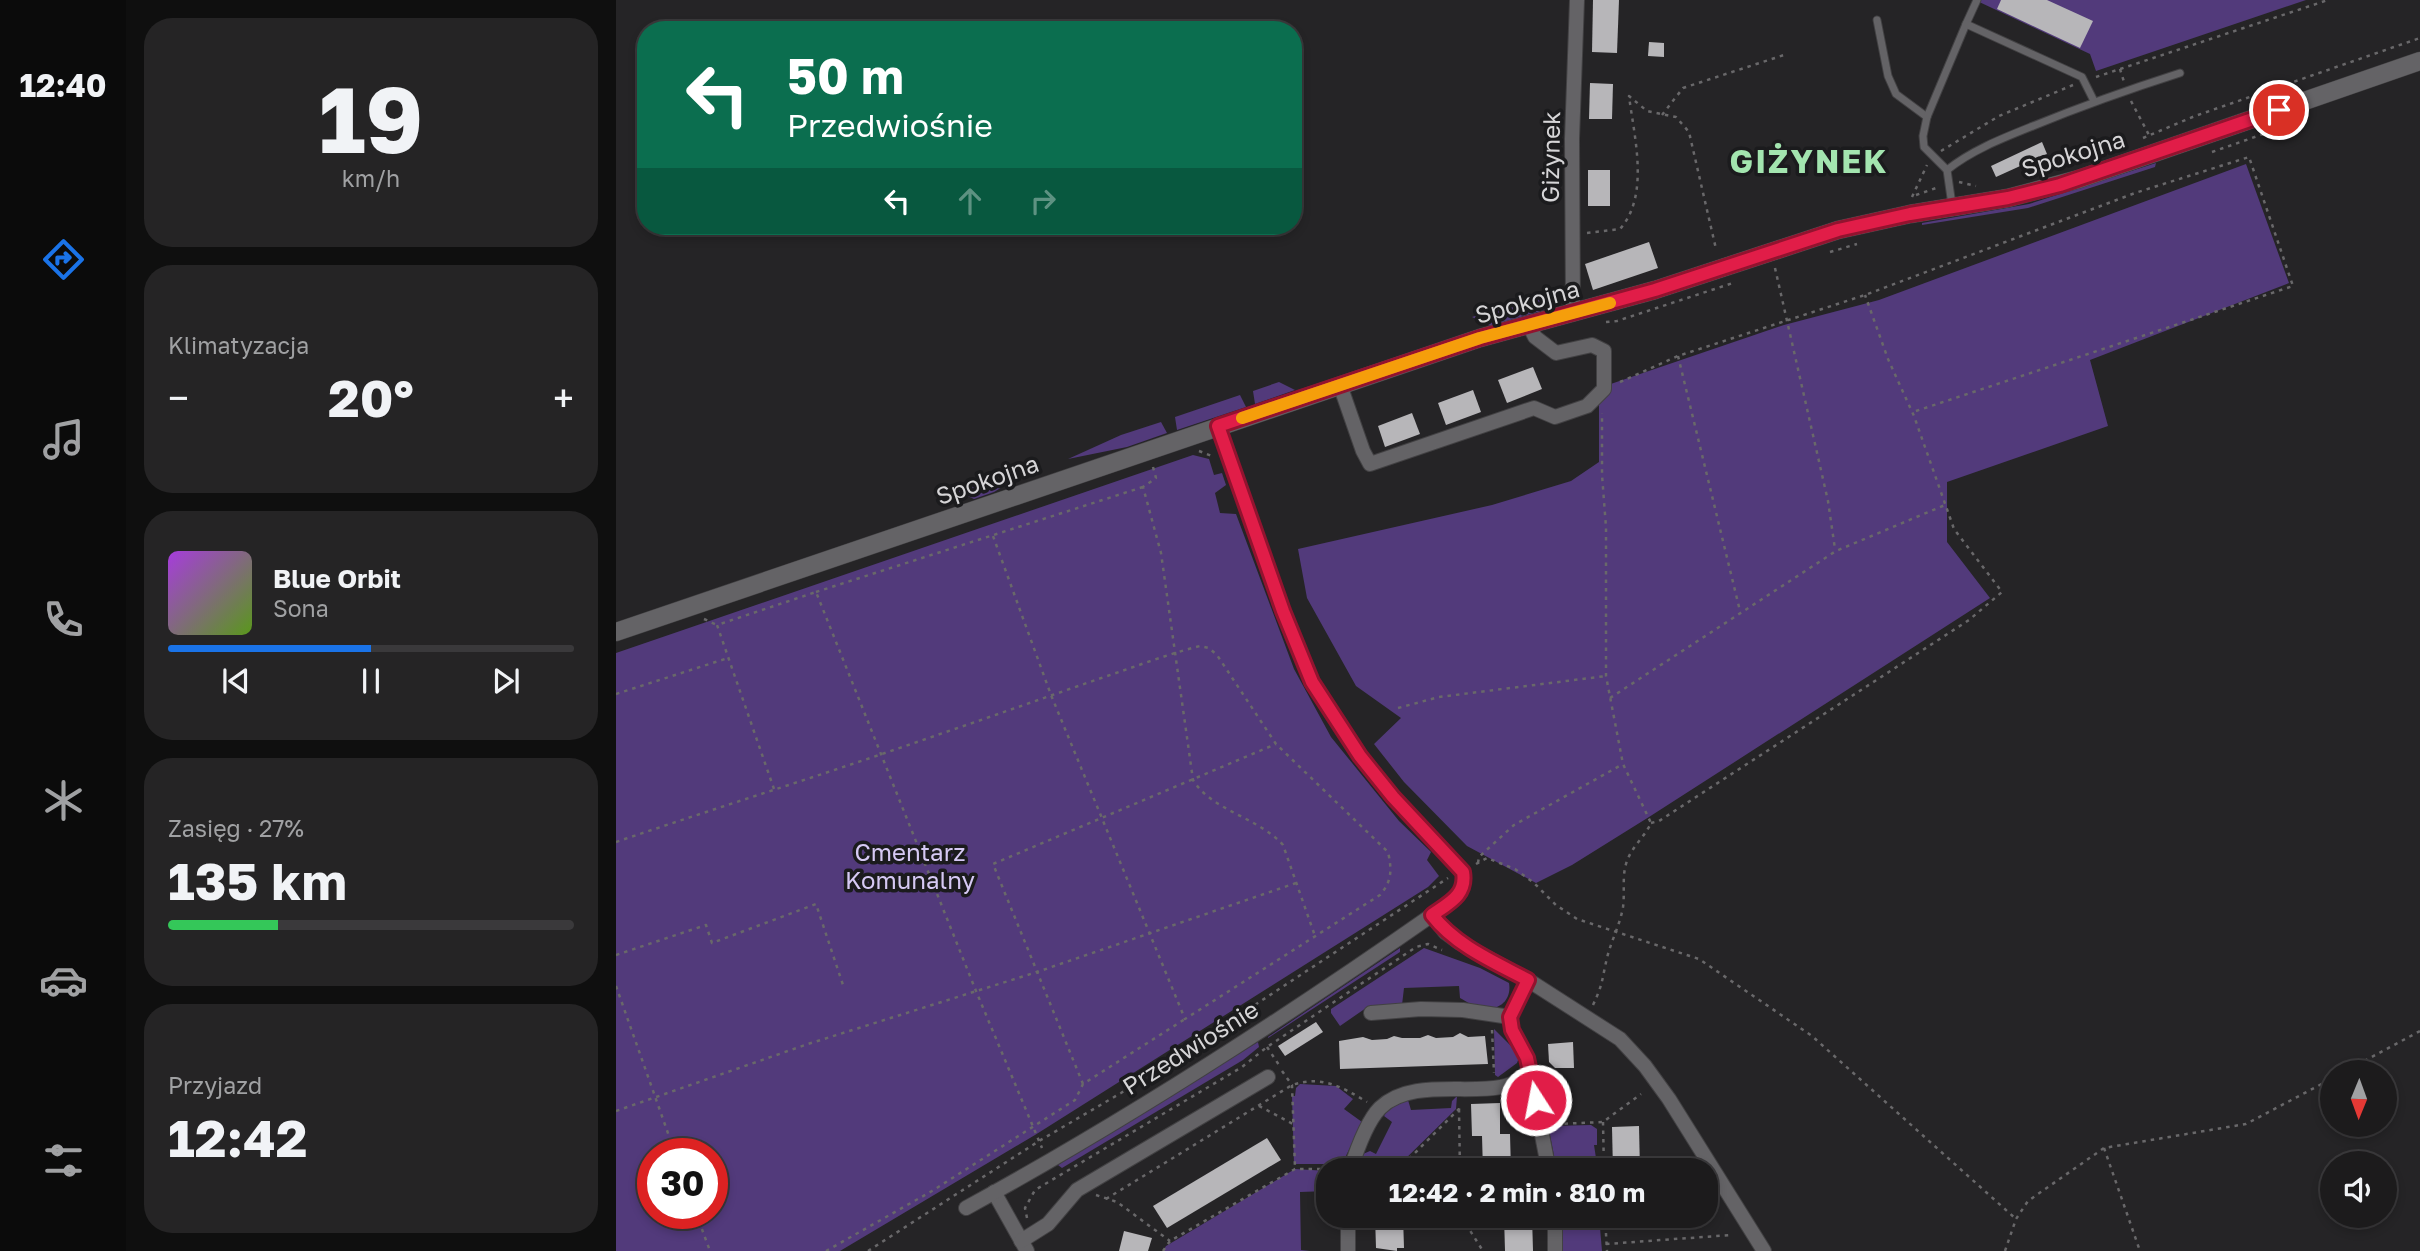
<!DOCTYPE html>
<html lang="pl">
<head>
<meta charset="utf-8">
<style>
  :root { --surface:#1c1b1c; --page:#252425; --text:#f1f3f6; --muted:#a0a1a3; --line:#3a393b; --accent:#1a73e8 }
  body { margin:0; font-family:"Golos Text",sans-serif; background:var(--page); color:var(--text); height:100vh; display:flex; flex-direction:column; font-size:26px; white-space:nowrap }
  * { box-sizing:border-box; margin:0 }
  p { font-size:23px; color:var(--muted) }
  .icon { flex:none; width:38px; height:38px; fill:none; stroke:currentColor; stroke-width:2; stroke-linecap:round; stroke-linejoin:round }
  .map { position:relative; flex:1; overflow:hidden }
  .panel { display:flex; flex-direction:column; gap:18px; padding:18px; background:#0f0f0f; width:490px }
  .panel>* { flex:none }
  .banner { position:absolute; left:21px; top:21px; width:665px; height:214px; border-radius:28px; box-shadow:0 4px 10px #0003,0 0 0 2px var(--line); background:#0b6e4f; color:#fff; overflow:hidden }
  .needle { width:46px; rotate:181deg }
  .buttons { position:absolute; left:1704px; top:1060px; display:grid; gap:14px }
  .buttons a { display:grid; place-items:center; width:77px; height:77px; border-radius:50%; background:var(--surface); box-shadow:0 4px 10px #0003,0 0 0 2px var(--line); font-size:35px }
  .speed { position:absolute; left:21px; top:1138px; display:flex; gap:14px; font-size:35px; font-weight:700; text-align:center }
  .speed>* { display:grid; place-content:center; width:91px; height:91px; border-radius:50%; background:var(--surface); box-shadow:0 4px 10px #0003,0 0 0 2px var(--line); line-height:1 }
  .speed .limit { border:10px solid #d22; background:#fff; color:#111 }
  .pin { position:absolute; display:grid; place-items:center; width:60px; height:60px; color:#fff; margin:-30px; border:4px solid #fff; border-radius:50%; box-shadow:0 2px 7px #0007 }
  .me { position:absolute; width:77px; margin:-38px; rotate:349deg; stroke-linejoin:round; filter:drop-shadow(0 0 5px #0008) }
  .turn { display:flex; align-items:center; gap:24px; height:147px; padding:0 35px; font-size:32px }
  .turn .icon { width:91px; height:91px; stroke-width:2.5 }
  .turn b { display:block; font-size:49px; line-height:60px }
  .lanes { display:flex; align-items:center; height:66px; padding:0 35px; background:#0003; justify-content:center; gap:35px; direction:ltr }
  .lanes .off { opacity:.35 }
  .big { font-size:52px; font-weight:700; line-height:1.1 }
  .panel .tile { flex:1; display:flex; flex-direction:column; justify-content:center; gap:10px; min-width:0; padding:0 24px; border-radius:28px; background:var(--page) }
  .panel .dial { align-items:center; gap:0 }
  .dial b { font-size:91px; line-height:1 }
  .song { display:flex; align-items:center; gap:21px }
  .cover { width:84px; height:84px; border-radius:10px; background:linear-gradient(135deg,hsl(280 70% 55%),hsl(90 70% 35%)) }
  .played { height:7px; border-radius:4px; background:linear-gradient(90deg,var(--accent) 50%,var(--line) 50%) }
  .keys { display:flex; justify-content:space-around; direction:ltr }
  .heat { display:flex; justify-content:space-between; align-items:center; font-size:38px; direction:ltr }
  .charge { height:10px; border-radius:5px; background:linear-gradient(90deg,#34c759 27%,var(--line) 0) }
  .trip { position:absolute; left:700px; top:1158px; width:402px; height:70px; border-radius:28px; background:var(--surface); box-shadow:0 4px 10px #0003,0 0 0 2px var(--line); font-weight:700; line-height:70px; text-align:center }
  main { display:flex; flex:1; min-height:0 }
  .dock { display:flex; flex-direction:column; width:126px; justify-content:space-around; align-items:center; background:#0b0b0b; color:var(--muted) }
  .dock .icon { width:49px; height:49px }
  .dock .current { color:var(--accent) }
  .dock b { font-size:32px; color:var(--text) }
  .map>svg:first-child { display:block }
  .green { fill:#523a7b; fill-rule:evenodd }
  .building { fill:#b7b6b9 }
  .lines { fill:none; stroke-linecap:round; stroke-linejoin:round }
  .lane-casing { stroke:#424143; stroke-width:9 }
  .street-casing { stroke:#424143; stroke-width:16 }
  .secondary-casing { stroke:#424143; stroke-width:19 }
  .path { stroke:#69686a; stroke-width:2.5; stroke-dasharray:3.5 5; stroke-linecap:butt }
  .lane { stroke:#646366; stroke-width:7 }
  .street { stroke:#646366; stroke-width:14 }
  .secondary { stroke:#646366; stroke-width:18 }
  .route-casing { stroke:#92132f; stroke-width:18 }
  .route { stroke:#e11d48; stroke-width:12 }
  .slow { stroke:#f59e0b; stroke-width:12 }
  .labels { text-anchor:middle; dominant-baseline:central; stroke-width:7; stroke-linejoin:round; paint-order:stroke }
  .street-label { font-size:24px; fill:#d6d5d7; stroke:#1b1b1d }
  .park-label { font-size:24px; fill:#d6c9f4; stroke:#1b1b1d }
  .district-label { font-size:32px; font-weight:bold; letter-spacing:2px; fill:#a3e5af; stroke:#1b1b1d }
</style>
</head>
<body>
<main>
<nav class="dock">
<b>12:40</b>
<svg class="icon current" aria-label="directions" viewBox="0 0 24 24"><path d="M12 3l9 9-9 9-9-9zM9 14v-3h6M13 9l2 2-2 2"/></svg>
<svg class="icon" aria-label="music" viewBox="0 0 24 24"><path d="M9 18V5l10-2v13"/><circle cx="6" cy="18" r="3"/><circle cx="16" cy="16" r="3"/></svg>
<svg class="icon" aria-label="phone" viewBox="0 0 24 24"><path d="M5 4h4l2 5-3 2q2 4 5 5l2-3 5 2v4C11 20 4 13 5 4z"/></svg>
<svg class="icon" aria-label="climate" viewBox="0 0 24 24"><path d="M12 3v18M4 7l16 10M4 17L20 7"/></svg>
<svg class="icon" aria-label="car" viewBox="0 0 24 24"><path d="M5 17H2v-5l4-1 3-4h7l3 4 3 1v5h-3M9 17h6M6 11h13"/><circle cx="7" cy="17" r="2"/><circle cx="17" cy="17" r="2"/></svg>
<svg class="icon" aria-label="filters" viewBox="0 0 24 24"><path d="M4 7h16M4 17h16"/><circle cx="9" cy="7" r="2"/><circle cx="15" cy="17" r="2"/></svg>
</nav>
<section class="panel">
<div class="tile dial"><b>19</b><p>km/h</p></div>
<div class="tile"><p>Klimatyzacja</p>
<div class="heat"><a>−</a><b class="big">20°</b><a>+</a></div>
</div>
<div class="tile">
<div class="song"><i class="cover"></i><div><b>Blue Orbit</b><p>Sona</p></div></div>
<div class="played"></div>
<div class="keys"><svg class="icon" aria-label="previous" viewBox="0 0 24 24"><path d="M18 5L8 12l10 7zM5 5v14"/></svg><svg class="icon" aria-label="pause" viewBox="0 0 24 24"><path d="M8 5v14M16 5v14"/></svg><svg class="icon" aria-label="next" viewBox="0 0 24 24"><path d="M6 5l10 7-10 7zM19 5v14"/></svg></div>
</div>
<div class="tile"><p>Zasięg · 27%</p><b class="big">135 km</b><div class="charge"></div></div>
<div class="tile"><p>Przyjazd</p><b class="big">12:42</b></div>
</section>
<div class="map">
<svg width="1804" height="1251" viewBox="0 0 1804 1251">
  <rect width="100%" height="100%" fill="#252426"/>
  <g class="green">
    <path d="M1359 0H1690L1480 71 1474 54Z"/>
    <path d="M1540 163 1539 167 1412 208 1306 225V223L1413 204Z"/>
    <path d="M1630 164 1673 283 1474 360 1492 426 1331 482V542L1374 598 1033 817 956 865 920 883 851 846 788 782 758 744 785 718 740 686 691 598 682 549 876 505 955 481 983 462V388L1168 325 1263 300Z"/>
    <path d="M930 292 944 296 935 308 874 326 856 317Z"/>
    <path d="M663 382 679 390 639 404 637 391Z"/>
    <path d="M624 395 630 407 561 430 559 417Z"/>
    <path d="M545 422 551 433 511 447 452 459 505 435Z"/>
    <path d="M577 455 593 459 598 475 606 473 610 485 599 493 604 513 620 514 678 669 715 737 783 821 815 852 811 860 823 876 812 887 419 1135 224 1251H0V653ZM37 1153H96V1213H37Z"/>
    <path d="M406 475 378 492 358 499 341 491Z"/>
    <path d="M784 948V952L652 1038V1037Z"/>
    <path d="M808 948 864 968 893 983C896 1000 883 1012 865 1008 858 1007 850 1001 844 998L843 986 788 988 786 1005 750 1008 724 1026 715 1013V1009Z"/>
    <path d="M878 1029 904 1055 901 1063 882 1077 879 1075Z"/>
    <path d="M642 1042 643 1047 627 1060 446 1168 442 1165Z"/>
    <path d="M684 1084 720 1086 737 1099 728 1109 746 1122 729 1158 721 1164H678L676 1096H679L680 1088Z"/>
    <path d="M841 1096 840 1109 777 1171H741L747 1154 754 1151 760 1154 776 1122 768 1116 774 1107 792 1100 795 1110 835 1108 836 1101Z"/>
    <path d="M975 1125 981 1129V1145H978L982 1171H941L933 1130 936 1126Z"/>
    <path d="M679 1169 712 1171V1191L684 1192 685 1250 694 1251H547L550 1246Z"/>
    <path d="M947 1216H983L986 1251H947Z"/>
  </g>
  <g class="building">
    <path d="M977 0H1003L1001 53 976 52Z"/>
    <path d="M1385 0H1431L1477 21 1464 48 1381 9Z"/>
    <path d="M1033 42 1048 43V57L1032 56Z"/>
    <path d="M974 83 997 84 996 119H973Z"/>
    <path d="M1426 142 1431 154 1380 177 1375 166Z"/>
    <rect x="972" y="170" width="22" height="36"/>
    <path d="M1033 242 1042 268 977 290 969 264Z"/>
    <path d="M917 367 926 389 891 403 882 380Z"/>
    <path d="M857 390 865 412 830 425 822 403Z"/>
    <path d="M796 413 804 434 769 447 762 426Z"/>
    <path d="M700 1022 707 1032 669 1056 662 1046Z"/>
    <path d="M844 1033 852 1037 869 1036 872 1064 724 1069 723 1041 747 1037 756 1040 771 1039 778 1036 786 1038H804L812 1035 820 1038 837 1037Z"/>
    <path d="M957 1042 958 1068H939L933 1062 932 1044Z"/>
    <path d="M884 1103V1134H894L895 1171H867L866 1136H856L855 1104Z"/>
    <path d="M1023 1126 1024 1171H997L996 1127Z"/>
    <path d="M651 1138 665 1160 551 1228 537 1206Z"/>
    <path d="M759 1216H787L788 1248H781V1251L760 1248Z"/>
    <path d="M888 1216H916L917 1251H889Z"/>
    <path d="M998 1216H1025V1229L999 1230Z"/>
    <path d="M508 1231 536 1238 532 1251H503Z"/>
  </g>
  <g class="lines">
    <g class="lane-casing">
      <g id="lane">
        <path d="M1261 20 1272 76 1280 94 1311 117"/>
        <path d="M1350 24 1361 0"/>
        <path d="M1331 170C1356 150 1387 138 1417 126 1466 106 1514 89 1564 73"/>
        <path d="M1336 205 1331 170 1308 147 1307 136 1311 117 1350 24 1466 77 1478 101"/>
      </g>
    </g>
    <g class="street-casing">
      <g id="street">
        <path d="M957 314 956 139 961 0"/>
        <path d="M724 385 747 451 754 464 918 408 939 417 971 406 988 389V351L976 345 940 353 919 337 913 325"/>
        <path d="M816 915 829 932 844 943 912 980 1004 1039 1029 1066 1053 1099 1148 1251"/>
        <path d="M912 980 894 1017 896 1030 911 1058 933 1171"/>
        <path d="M755 1013 805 1009 847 1010 894 1017"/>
        <path d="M734 1171C740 1152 750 1122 764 1108 794 1079 848 1094 885 1087 895 1085 906 1080 916 1076"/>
        <path d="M378 1192 411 1251"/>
        <path d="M350 1208C511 1120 666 1020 816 915 833 903 851 895 847 872L777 797 744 756 696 682 667 611 602 426"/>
        <path d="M732 1216V1251"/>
        <path d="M939 1216V1251"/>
        <path d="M405 1241 432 1224 461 1190 652 1077"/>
      </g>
    </g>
    <g class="secondary-casing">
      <path id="secondary" d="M0 632 864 338 1039 290 1222 230 1294 214 1392 198 1463 179 1804 61"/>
    </g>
    <g class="path">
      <path d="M1504 69 1508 82"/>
      <path d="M1480 77 1712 0"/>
      <path d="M1515 101 1533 135"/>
      <path d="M1046 115 1067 88 1168 55"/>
      <path d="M1527 138 1579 116 1804 38"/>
      <path d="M1325 151 1383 116 1457 85"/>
      <path d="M1596 152 1653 132"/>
      <path d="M1343 182 1360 186"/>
      <path d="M1300 195 1323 187"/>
      <path d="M1296 197 1311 165"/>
      <path d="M971 233 1004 229C1034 195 1018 136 1013 96L1031 111 1060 117 1073 132 1100 249"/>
      <path d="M1214 252 1241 244"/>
      <path d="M1159 268 1212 501 1219 549"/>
      <path d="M990 322 1001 321 1117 283"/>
      <path d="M1062 356 1124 611"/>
      <path d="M1004 382 1062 356 1249 295 1519 193 1633 157 1677 286 1297 412"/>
      <path d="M583 451 596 456"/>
      <path d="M537 467 540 478 527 487 545 553 577 780C596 811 642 817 667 845L699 936"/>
      <path d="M200 592 527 487"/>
      <path d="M88 619 101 625"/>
      <path d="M0 694 112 658"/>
      <path d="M994 698 1220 551 1329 505"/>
      <path d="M782 708 823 697 990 676"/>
      <path d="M158 789 101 625 200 592 360 991 426 1148"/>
      <path d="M1035 823 1043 821 1353 620 1386 592 1338 529 1298 416 1272 359 1249 295"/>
      <path d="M0 842C109 805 219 771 327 733 386 713 444 692 503 672 529 663 556 653 584 646L593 648 601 655 660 744 772 852C776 870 776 881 764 895L569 1019 435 695 377 536"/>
      <path d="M862 863 863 857 898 825 1007 764"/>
      <path d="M860 864 871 858 899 869 918 883 940 905 961 919 1083 959 1196 1036 1400 1219"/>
      <path d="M0 955 90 925 96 943 200 904 228 988"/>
      <path d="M0 986 59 1153"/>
      <path d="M977 1005C987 984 986 979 991 958 995 941 1004 925 1007 907 1009 893 1006 877 1010 864 1015 847 1028 838 1035 823L1007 764 990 676V527L986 475V413"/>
      <path d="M876 1030 878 1073"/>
      <path d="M651 1047 663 1065"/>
      <path d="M666 1071 676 1085 679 1169"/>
      <path d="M1726 1073 1804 1031"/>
      <path d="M467 1084 377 864 660 744"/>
      <path d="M892 1099 893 1114 906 1113"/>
      <path d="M643 1106 677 1124"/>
      <path d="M843 1109 844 1171"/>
      <path d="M0 1111 192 1044 421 972 680 883"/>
      <path d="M987 1122 988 1171"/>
      <path d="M940 1124 987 1122 1025 1094"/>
      <path d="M1488 1148 1524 1251"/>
      <path d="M781 1171 843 1109 844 1104"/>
      <path d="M480 1195 501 1202 554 1241"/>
      <path d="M490 1199 676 1085C706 1075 726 1087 751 1102"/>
      <path d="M80 1213 94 1251"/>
      <path d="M848 1216V1221L867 1251"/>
      <path d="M989 1216 991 1251"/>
      <path d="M411 1218 409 1208 419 1190 626 1067 651 1047 800 947 812 944 826 950"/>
      <path d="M990 1244 1115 1235"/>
      <path d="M210 1251 316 1191 459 1100 467 1084 569 1019"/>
      <path d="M252 1251 423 1141 505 1093 832 878"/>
      <path d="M547 1251 554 1241 679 1169H721"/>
      <path d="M1389 1251 1400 1219 1412 1201 1488 1148 1630 1124 1717 1078"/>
    </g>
    <use href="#lane" class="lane"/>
    <use href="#street" class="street"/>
    <use href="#secondary" class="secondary"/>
  </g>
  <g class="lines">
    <g class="route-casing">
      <path id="route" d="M920 1100 911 1058 896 1030 894 1017 912 980C878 962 840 946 816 915 833 903 851 895 847 872L777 797 744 756 696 682 667 611 602 426 864 338 1039 290 1222 230 1294 214 1392 198 1444 185 1663 110"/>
    </g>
    <use href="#route" class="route"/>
    <path class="slow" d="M626 418 864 338 994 303"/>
  </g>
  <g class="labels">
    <g class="street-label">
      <text transform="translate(1457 153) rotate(-17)">Spokojna</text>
      <text transform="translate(934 157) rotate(-89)">Giżynek</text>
      <text transform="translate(911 301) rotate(-15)">Spokojna</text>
      <text transform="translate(371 479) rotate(-19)">Spokojna</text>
      <text transform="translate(574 1047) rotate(-32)">Przedwiośnie</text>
    </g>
    <g class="park-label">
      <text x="294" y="851">Cmentarz<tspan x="294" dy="28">Komunalny</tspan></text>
    </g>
    <g class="district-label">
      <text x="1193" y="161">GIŻYNEK</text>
    </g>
  </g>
</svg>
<div class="buttons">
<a><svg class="needle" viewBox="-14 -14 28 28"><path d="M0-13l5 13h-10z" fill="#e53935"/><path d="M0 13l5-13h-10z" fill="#a0a1a3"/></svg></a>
<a><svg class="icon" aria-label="sound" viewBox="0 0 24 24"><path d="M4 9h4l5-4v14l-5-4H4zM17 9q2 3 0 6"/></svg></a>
</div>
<div class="speed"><div class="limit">30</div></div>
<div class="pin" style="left:1663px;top:110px;background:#d93025"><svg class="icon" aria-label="arrive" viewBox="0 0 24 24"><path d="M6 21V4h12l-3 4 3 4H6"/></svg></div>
<svg class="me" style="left:920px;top:1100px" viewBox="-20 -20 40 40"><circle r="17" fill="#e11d48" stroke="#fff" stroke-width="3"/><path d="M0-11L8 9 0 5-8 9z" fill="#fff"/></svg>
<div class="trip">12:42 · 2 min · 810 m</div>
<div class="banner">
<div class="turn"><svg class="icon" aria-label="left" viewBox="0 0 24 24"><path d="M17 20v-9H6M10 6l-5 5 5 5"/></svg><div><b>50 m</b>Przedwiośnie</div></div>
<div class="lanes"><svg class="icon" aria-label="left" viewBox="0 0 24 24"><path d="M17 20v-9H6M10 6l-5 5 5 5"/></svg><svg class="icon off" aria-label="ahead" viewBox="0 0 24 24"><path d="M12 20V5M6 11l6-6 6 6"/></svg><svg class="icon off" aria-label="right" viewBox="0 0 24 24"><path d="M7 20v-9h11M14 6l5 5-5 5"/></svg></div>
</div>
</div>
</main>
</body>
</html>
